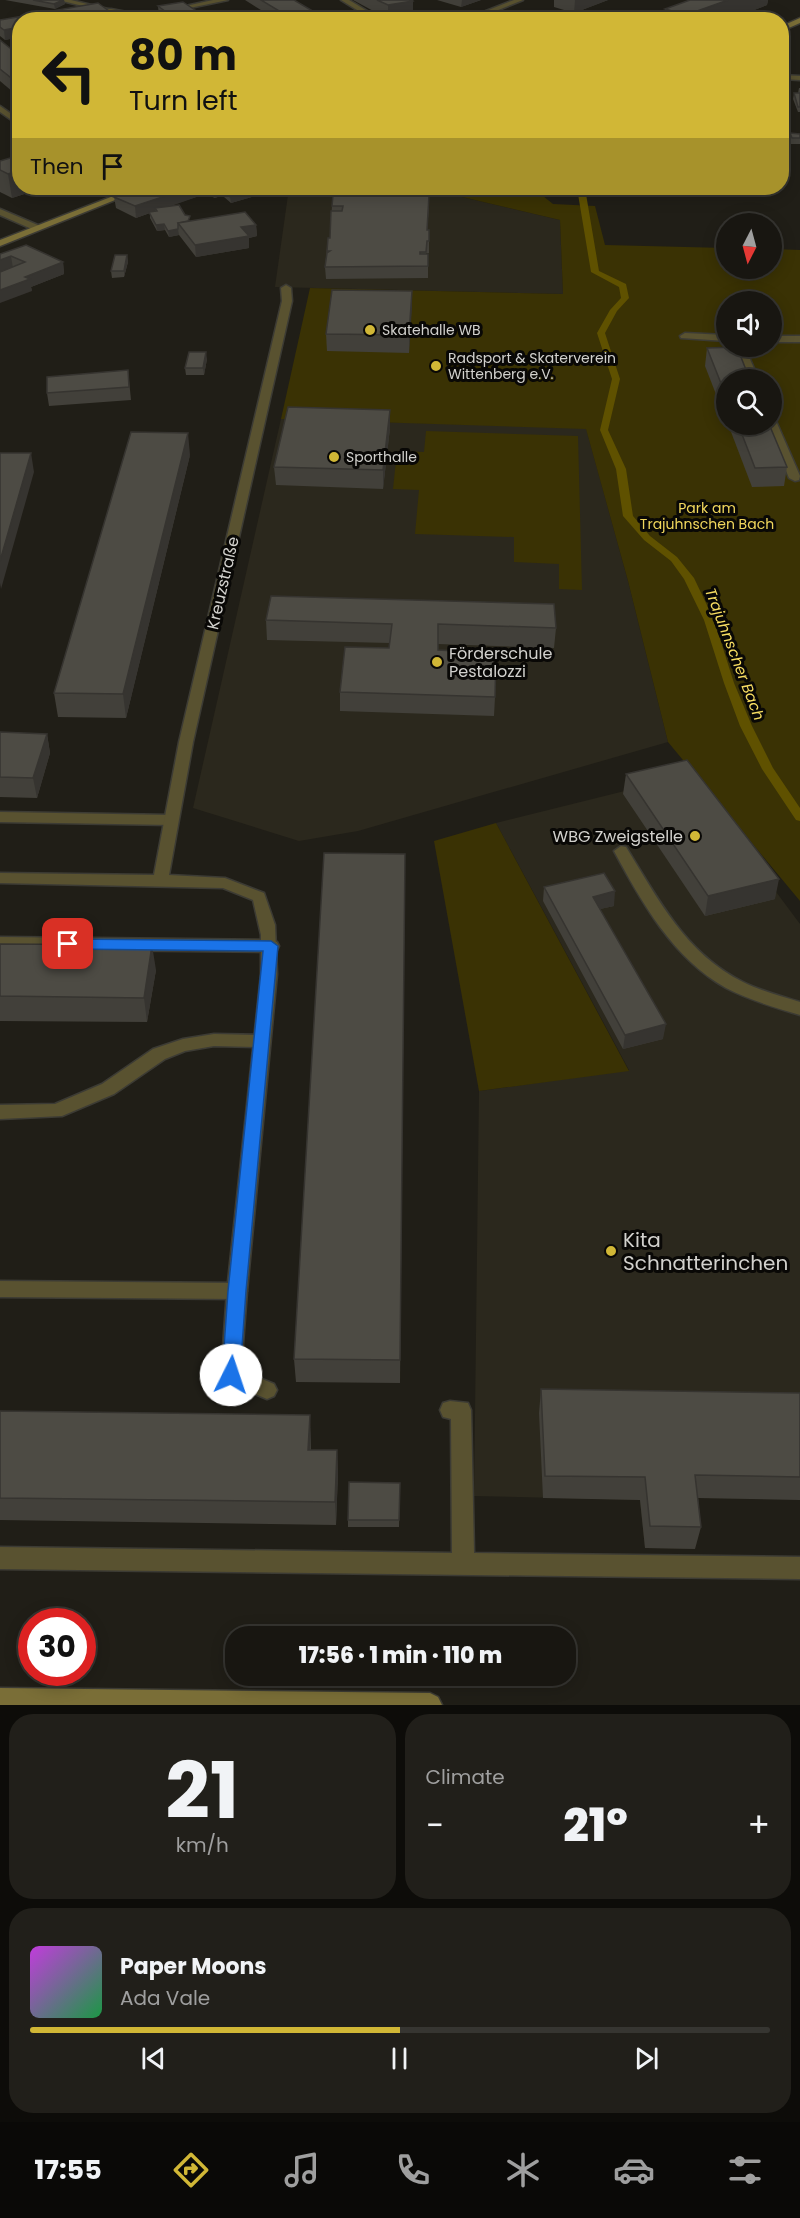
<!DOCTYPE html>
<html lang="en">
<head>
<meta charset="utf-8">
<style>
  :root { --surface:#181611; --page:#211f1a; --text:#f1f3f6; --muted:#9f9f9f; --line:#363531; --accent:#d1b736 }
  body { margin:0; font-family:Poppins,sans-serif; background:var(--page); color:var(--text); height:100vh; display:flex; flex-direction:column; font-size:22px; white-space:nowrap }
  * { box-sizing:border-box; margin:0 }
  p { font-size:20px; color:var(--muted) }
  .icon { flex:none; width:33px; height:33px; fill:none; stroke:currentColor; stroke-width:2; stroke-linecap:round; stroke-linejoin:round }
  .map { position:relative; height:1705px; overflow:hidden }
  .panel { display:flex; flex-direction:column; gap:9px; padding:9px; background:#0d0c09; flex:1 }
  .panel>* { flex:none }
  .top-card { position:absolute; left:12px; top:12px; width:777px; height:183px; border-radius:24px; box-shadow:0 3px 15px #0003,0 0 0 2px var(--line); background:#d1b736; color:#111; overflow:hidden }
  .needle { width:39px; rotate:186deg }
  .fabs { position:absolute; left:716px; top:213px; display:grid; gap:12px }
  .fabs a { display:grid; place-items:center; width:66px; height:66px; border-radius:50%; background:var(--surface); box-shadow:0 3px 15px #0003,0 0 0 2px var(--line); font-size:30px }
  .speed { position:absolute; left:18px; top:1608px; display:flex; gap:12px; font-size:30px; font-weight:700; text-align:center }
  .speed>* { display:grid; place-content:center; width:78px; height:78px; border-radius:50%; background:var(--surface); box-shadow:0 3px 15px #0003,0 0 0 2px var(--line); line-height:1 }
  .speed .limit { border:9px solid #d22; background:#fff; color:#111 }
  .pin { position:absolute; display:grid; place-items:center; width:51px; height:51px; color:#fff; margin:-26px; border-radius:12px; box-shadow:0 3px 9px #0006 }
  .me { position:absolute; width:66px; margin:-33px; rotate:4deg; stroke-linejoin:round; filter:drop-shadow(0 0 4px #0008) }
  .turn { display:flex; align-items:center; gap:21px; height:126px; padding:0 18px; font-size:27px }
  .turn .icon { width:78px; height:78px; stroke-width:2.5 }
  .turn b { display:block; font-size:42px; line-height:51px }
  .then { display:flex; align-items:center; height:57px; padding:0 18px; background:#0003; gap:12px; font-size:22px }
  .big { font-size:45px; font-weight:800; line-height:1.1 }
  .panel .tile { flex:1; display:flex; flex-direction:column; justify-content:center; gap:9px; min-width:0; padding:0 21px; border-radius:24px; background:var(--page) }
  .panel .dial { align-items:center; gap:0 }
  .dial b { font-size:78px; line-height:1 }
  .song { display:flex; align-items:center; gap:18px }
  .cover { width:72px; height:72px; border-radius:9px; background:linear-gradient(135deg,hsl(290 70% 55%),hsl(140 70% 35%)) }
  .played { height:6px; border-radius:3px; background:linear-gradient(90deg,var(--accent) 50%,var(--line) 50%) }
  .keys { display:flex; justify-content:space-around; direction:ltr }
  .heat { display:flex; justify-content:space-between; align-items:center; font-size:33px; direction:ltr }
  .panel .tiles { flex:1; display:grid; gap:9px; grid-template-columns:1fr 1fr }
  .tile:last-child { grid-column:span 2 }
  .trip { position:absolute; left:225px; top:1626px; width:351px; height:60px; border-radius:24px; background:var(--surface); box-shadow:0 3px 15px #0003,0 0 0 2px var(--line); font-weight:800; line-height:60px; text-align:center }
  .dock { display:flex; height:96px; justify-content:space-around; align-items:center; background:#0a0907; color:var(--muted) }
  .dock .icon { width:42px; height:42px }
  .dock .active { color:var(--accent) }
  .dock b { font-size:27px; color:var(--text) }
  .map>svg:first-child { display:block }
  .built { fill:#2b281d }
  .green { fill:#3a3204; fill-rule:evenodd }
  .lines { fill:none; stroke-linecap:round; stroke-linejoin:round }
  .stream { fill:#5f5100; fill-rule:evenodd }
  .lane-casing { stroke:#3c3b34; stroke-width:3 }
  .street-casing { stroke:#3c3b34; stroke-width:3 }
  .secondary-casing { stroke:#3c3b34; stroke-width:3 }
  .lane { fill:#595230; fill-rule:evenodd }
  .street { fill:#595230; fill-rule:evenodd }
  .secondary { fill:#7a6e37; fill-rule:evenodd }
  .wall { fill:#42403a }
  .shaded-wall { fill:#363430 }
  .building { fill:#4d4b44; stroke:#363430; stroke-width:1.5 }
  .route { fill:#1a73e8; stroke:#114b97; stroke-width:1.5 }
  .poi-dot { fill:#d1b736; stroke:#090806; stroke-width:2 }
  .labels { text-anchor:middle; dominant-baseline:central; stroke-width:6; stroke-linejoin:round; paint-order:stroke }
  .far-poi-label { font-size:14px; fill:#d2d1cd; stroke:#090806; text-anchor:start }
  .far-park-label { font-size:14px; fill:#f1d75d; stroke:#090806 }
  .far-water-label { font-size:15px; font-style:italic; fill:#f6dc61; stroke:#090806 }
  .street-label { font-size:16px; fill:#d2d1cd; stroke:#090806 }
  .poi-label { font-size:16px; fill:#d2d1cd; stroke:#090806; text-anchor:start }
  .near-poi-label { font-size:20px; fill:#d2d1cd; stroke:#090806; text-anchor:start }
</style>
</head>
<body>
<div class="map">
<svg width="800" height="1705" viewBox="0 0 800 1705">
  <rect width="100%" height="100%" fill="#201e17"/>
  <g class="built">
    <path d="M289 188H424L560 220 563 294 275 287Z"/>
    <path d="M281 419 586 428 628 581 668 742 358 831 299 841 193 808Z"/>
    <path d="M689 775 800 924V1499L690 1498 695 1549 645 1548 640 1500 474 1496 479 1091 629 1070 496 823Z"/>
  </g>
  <g class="green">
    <path d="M424 188H533L553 204 595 206 605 245 726 248V268H771V249L800 250V901L668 742 628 581 586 429 281 419 310 288 563 294 560 220ZM726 302H771V346H726ZM726 380H771V424H726Z"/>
    <path d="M426 431 578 436 582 590 559 589V564L514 562V537L415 534 419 490 393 489 397 451 424 452Z"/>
    <path d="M496 823 629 1071 479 1091 434 841Z"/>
  </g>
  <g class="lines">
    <path class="stream" d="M577 188H585L599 271 626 284 629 298 617 311 605 333 620 379 608 430 626 469 633 516 650 536 677 557 694 578 714 620 734 683 752 726 773 768 800 808V821L796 820 762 769 740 726 724 683 704 620 684 579 671 561 644 540 623 516 616 469 600 430 612 379 597 333 610 310 621 298 619 287 591 272Z"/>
    <g class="lane-casing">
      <g id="lane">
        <path d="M58 0H71L112 10 108 12Z"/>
        <path d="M213 0H228L185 9 181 7Z"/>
        <path d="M341 0H349L382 20H373Z"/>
        <path d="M685 333 726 335V341L681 338 680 336Z"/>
        <rect x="771" y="336" width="29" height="6"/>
        <path d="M732 346H743L746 350 759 380H749Z"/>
        <path d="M771 418 776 421 800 476 799 480 795 481 789 478 767 424H771Z"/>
        <path d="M0 812 171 815 178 820 171 825 0 822Z"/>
        <path d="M0 937 271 940 277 942 279 946 277 950 271 952 0 949Z"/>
        <path d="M214 1034 262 1035 268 1036 270 1041 268 1046 262 1047 214 1046 185 1051 165 1059 114 1094 62 1116 0 1119V1105L55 1104 102 1084 153 1049 183 1039Z"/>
        <path d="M0 1281 237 1283 244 1285 247 1291 244 1297 237 1299 0 1297Z"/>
        <path d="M450 1401 468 1403 471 1410 474 1553 800 1557V1579L0 1569V1547L452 1553 451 1419 443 1417 440 1410 443 1403Z"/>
      </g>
    </g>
    <g class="street-casing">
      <g id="street">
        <path d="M514 0H523L474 20H463Z"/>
        <path d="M111 9 137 14 149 20 111 14 49 20 88 11Z"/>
        <path d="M782 75 800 76V80L782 79Z"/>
        <path d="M0 106 20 120V126L0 112Z"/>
        <path d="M0 209 40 226 42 228 34 230 0 215Z"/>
        <path d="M286 285 291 288 292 301 193 742 169 875 225 878 264 893 275 925 277 974 247 1291 241 1370 274 1384 277 1390 274 1396 267 1399 224 1381 221 1375 227 1291 261 974V935L253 900 223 888 0 883V873L154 875 179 742 282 301 281 288Z"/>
        <path d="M621 846 626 847C658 899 686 954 743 982 761 991 781 996 800 1002V1015C776 1008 749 1000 726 988 673 958 642 903 614 851Z"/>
      </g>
    </g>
    <g class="secondary-casing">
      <g id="secondary">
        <path d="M800 18V23L782 31V26Z"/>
        <path d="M134 188H145L0 246V240Z"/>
        <path d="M0 1688 430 1693 438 1697 442 1705H0Z"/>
      </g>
    </g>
    <use href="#lane" class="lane"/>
    <use href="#street" class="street"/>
    <use href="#secondary" class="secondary"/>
  </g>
  <g class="wall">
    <path d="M5 0H64L65 4 55 9Z"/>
    <path d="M245 0H294L328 20H277Z"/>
    <path d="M353 0H412L413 14 388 19Z"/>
    <path d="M437 0H481L461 7Z"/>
    <path d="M554 0H608L574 13 554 7Z"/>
    <path d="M690 0H768L767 5 728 20H664L665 9Z"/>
    <path d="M158 6 210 20H163L159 16Z"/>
    <path d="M109 11 110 20H20V37L5 40 0 36V20Z"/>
    <path d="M0 40 20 56V98L0 81Z"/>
    <path d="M782 88 789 101 788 107H782Z"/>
    <path d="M799 88H800V112H798L793 99 794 93H798Z"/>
    <path d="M790 133 800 134V144H791L789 139Z"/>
    <path d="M0 161 20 188H43L12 198 0 192Z"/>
    <path d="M142 188H224H223V195L215 198 205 194 169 206 185 215 190 221 256 225 257 236 249 238V248L196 257 179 235 169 237 165 230 157 231 150 218V213L136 218 116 208 114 197Z"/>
    <path d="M237 189V188H257L258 189 259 195 231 203 224 197 223 191Z"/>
    <path d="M332 206 429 207 427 230H429V253H426V254H428V278L326 279 325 267 328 238H330Z"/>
    <path d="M0 254 63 262 64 274 31 287 32 291Z"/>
    <path d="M127 255 128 262 124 277 112 278 111 271Z"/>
    <path d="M412 291 409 353 327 351 326 334Z"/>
    <path d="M707 348 726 380V420L705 366Z"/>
    <path d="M207 359 204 375H186L185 368Z"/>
    <path d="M128 370 131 400 49 406 47 393Z"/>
    <path d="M728 424H769L787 467 784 486 752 487Z"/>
    <path d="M390 428 383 489 276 485 274 467Z"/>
    <path d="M190 455 126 718 58 717 54 693Z"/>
    <path d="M271 596 556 628 554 648 438 644V650L495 697 494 716 340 711V692L389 648 390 643 267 640 266 620Z"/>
    <path d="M0 732 47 734 50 753 37 798 0 797Z"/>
    <path d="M626 774 775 899 705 916 623 794Z"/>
    <path d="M405 854 400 1383 296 1382 294 1359Z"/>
    <path d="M544 887 614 906 600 909 663 1039 623 1049 543 901Z"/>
    <path d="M0 944 156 970 147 1022 0 1021Z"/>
    <path d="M541 1389 800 1393V1500L698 1498 701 1527 695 1549 645 1548 640 1500 543 1498 539 1413Z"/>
    <path d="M0 1411 311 1438V1450H337L338 1473 336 1525 0 1520Z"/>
    <path d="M400 1483 399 1527H348V1520Z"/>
  </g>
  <g class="shaded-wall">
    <path d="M63 0H64L65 4 55 9 54 4Z"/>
    <path d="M462 0H481L461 7Z"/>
    <path d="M575 0H608L574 13Z"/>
    <path d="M728 0H768L767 5 728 20H686V15Z"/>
    <path d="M413 1V14L388 19V5Z"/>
    <path d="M109 11 110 20H62Z"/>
    <path d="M545 15V20H533Z"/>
    <path d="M20 27V37L5 40 4 30Z"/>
    <path d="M20 170V188H43L12 198 8 174Z"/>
    <path d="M190 188H205V194L157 211 155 208V211L136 218 135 206Z"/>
    <path d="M214 188H224H223V195L215 198Z"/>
    <path d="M258 189 259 195 231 203 230 197Z"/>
    <path d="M164 224 165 230 157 231 156 225Z"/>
    <path d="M256 225 257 236 249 238V248L196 257 195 245 241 227Z"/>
    <path d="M178 229 179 235 169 237 168 231Z"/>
    <path d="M127 255 128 262 124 277V271Z"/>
    <path d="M11 256 13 268 0 273V260Z"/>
    <path d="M63 262 64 274 31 287 32 291 0 303V290L25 277Z"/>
    <path d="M412 291V308L409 353V335Z"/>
    <path d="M206 352 207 359 204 375 203 368Z"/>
    <path d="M390 410V428L383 489V470Z"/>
    <path d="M188 433 190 455 126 718 123 694Z"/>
    <path d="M31 453 34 472 1 589 0 583V561Z"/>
    <path d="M47 734 50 753 37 798 33 778Z"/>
    <path d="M779 879 775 899 705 916 708 896Z"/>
    <path d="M615 891 614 906 591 911 593 897Z"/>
    <path d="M152 945 156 970 147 1022 144 998Z"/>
    <path d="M666 1024 663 1039 623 1049 625 1035Z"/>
    <path d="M310 1415 311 1438 309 1472 308 1450Z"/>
    <path d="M337 1450 338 1473 336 1525 335 1502Z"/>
  </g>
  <g class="building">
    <path d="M33 0H63L54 4Z"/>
    <path d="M261 0H294L328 20H294Z"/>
    <path d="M377 0H412L413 1 388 5Z"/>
    <path d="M690 0H728L686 15 665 9Z"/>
    <path d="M183 2 210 20H177L158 6Z"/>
    <path d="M98 3 109 11 62 20H20V27L4 30 0 27V20Z"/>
    <path d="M532 11 545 15 533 20H509Z"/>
    <path d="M460 12 475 20H442L436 16Z"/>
    <path d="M646 14 658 20H618Z"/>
    <path d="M0 40 20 56V85L0 69Z"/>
    <path d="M782 88H785L789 101H782Z"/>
    <path d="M794 93H800V107H798Z"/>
    <path d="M790 133 800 134V138H792Z"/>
    <path d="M20 155V170L8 174 0 170V161Z"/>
    <path d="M142 188H190L135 206 114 197Z"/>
    <path d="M240 188H257L258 189 230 197 223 191Z"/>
    <path d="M333 195H429L427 230H429V241H427L426 252H420V254H428V266L325 267 327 253 330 251H327L328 238H330L331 211H342L343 206H332Z"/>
    <path d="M179 205 185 215 190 216 188 221 178 223V229L168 231 164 224 156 225 149 212 157 211 155 208Z"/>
    <path d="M245 212 256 225 241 227 249 236 195 245 178 223Z"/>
    <path d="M26 245 63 262 25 277 30 279 0 290V272L25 262 11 256 0 260V254Z"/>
    <path d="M115 255H127L124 271H111Z"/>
    <path d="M332 290 412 291 409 335 326 334Z"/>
    <path d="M737 347 750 380H726V396L707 348Z"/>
    <path d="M189 352H206L203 368H185Z"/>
    <path d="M128 370 129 387 47 393V377Z"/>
    <path d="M288 407 390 410 383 470 274 467Z"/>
    <path d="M738 424H769L787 467 755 468Z"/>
    <path d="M131 432 188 433 123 694 54 693Z"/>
    <path d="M0 453H31L0 561Z"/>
    <path d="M271 596 554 604 556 628 438 624V650L496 653 495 697 340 692 345 647 389 648 392 624 266 620Z"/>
    <path d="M0 732 47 734 33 778 0 777Z"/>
    <path d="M687 760 779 879 708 896 626 774Z"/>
    <path d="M324 853 405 854 400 1360 294 1359Z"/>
    <path d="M604 873 615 891 593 897 666 1024 625 1035 544 887Z"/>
    <path d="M0 944 152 945 144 998 0 996Z"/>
    <path d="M541 1389 800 1393V1477L695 1475 701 1527 650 1526 645 1477 545 1476Z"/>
    <path d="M0 1411 310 1415 308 1450H337L335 1502 0 1498Z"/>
    <path d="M349 1482 400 1483 399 1520H348Z"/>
  </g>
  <path class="route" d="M68 939 271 941 278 946 246 1291 240 1375 238 1380 231 1383 225 1380 222 1375 228 1291 263 951 68 949 60 944Z"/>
  <g class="poi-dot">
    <circle cx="370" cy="330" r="6"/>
    <circle cx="436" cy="366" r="6"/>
    <circle cx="334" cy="457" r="6"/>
    <circle cx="437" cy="662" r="6"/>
    <circle cx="695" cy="836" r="6"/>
    <circle cx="611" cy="1251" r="6"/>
  </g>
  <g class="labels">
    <g class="far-poi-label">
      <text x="382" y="330">Skatehalle WB</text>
      <text x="448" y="358">Radsport &amp; Skaterverein<tspan x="448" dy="16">Wittenberg e.V.</tspan></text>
      <text x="346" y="457">Sporthalle</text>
    </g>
    <g class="far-park-label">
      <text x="707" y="508">Park am<tspan x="707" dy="16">Trajuhnschen Bach</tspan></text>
    </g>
    <g class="far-water-label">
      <text transform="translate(735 654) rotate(69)">Trajuhnscher Bach</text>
    </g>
    <g class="street-label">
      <text transform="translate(223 583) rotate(-77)">Kreuzstraße</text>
    </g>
    <g class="poi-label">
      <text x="449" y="653">Förderschule<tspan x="449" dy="18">Pestalozzi</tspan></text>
      <text x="683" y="836" text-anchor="end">WBG Zweigstelle</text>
    </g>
    <g class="near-poi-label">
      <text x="623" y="1240">Kita<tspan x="623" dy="23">Schnatterinchen</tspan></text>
    </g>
  </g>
</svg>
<div class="fabs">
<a><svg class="needle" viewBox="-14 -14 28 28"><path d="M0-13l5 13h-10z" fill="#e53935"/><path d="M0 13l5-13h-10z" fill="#9f9f9f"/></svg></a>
<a><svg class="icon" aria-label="sound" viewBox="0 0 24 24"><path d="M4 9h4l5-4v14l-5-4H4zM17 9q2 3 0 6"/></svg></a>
<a><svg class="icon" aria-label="search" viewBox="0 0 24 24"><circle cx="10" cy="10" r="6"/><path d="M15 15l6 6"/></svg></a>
</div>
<div class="speed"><div class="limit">30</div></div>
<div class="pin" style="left:68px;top:944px;background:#d93025"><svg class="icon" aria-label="arrive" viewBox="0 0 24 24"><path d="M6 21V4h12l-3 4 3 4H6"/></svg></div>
<svg class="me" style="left:231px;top:1375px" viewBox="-20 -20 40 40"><circle r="19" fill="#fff"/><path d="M0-13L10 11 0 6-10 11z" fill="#1a73e8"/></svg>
<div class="trip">17:56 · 1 min · 110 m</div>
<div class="top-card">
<div class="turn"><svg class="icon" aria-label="left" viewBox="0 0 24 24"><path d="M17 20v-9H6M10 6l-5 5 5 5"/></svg><div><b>80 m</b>Turn left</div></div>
<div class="then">Then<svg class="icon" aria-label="arrive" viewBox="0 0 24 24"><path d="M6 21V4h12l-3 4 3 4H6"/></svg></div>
</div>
</div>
<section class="panel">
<div class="tiles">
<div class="tile dial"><b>21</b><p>km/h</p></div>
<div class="tile"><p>Climate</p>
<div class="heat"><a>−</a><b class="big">21°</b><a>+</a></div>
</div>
<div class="tile">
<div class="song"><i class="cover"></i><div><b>Paper Moons</b><p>Ada Vale</p></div></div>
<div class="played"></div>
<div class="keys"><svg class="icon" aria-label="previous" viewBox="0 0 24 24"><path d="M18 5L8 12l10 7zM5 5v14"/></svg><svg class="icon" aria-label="pause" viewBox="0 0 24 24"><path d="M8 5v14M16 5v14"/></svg><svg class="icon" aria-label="next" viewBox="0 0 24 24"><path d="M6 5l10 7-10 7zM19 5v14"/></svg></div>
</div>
</div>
</section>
<nav class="dock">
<b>17:55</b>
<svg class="icon active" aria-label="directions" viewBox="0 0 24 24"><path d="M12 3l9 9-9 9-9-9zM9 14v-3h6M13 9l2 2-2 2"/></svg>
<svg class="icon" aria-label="music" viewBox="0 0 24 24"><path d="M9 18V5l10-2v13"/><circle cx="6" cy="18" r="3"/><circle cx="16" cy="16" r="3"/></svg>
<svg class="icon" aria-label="phone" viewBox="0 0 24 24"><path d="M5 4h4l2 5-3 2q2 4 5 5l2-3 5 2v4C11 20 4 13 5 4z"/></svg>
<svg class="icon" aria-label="climate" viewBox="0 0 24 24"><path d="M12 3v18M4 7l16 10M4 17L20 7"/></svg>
<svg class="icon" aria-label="car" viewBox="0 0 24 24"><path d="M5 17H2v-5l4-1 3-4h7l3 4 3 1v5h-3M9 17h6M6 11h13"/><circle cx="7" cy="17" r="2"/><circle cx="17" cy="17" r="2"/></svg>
<svg class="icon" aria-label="filters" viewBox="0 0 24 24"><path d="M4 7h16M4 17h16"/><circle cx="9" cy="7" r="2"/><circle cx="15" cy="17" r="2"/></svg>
</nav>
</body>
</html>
